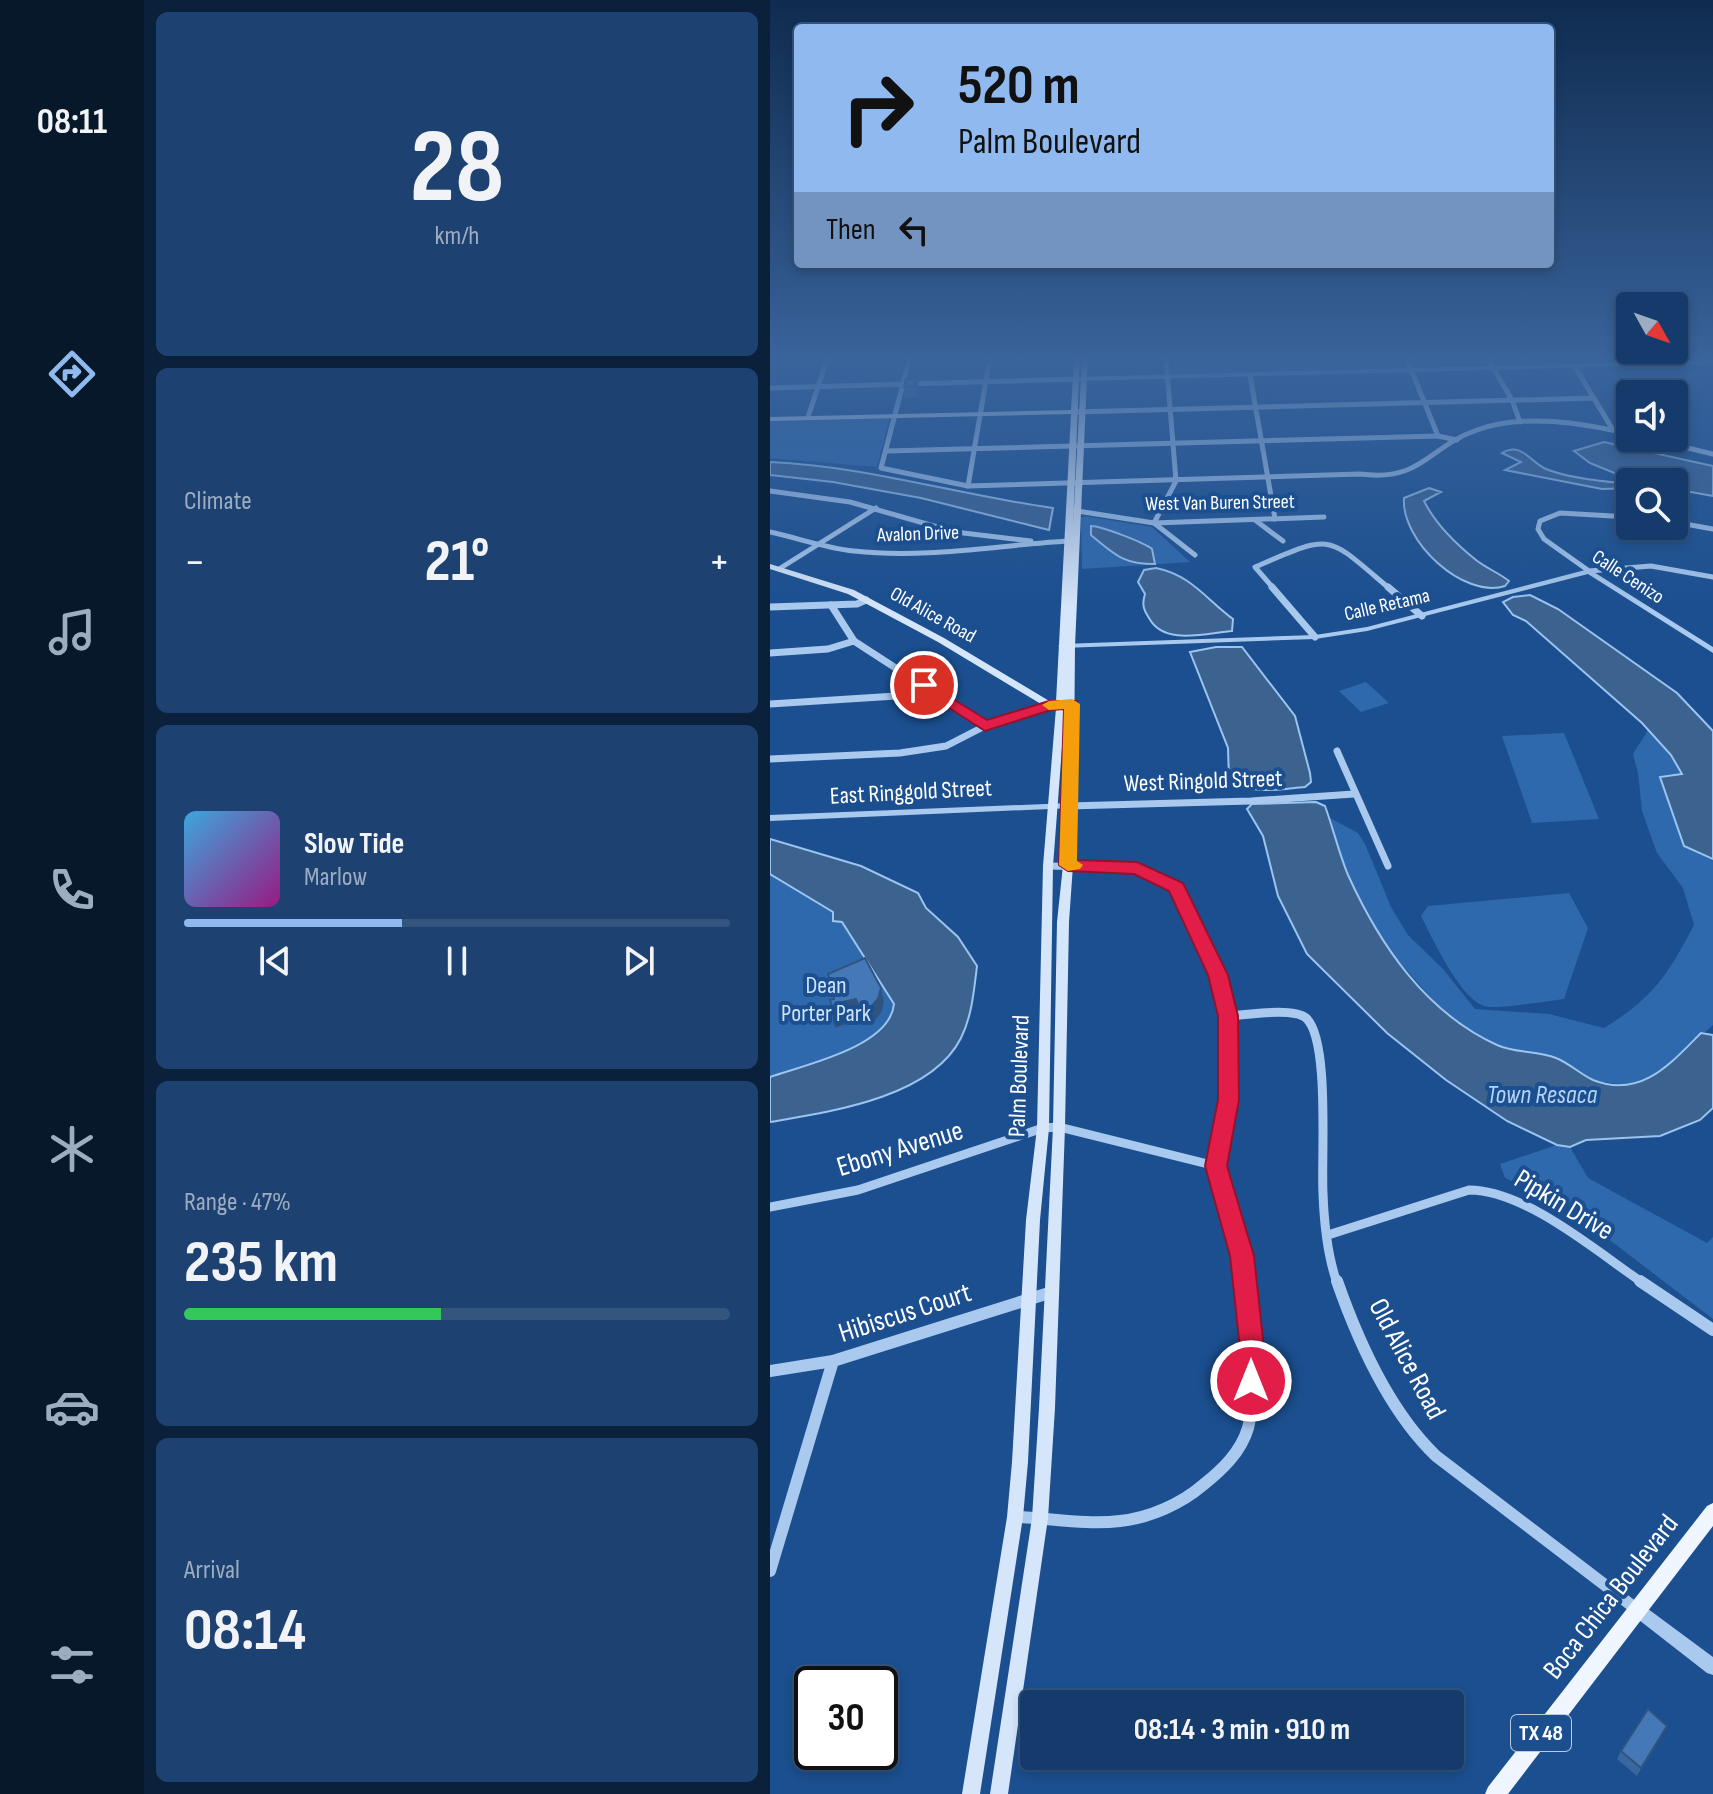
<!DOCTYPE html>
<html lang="en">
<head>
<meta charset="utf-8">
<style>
  :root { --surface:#143b6b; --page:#1d4271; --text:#f1f3f6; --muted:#9dadc1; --line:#33557e; --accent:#90b9f0 }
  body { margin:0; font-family:"Sofia Sans Condensed",sans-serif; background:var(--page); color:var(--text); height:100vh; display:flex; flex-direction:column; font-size:30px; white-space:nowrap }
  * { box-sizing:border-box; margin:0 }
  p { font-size:26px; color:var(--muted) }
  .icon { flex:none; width:44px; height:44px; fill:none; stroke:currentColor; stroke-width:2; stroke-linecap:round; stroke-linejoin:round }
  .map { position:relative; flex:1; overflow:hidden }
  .panel { display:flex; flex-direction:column; gap:12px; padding:12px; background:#0b203b; width:626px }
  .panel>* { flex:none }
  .banner { position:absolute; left:24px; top:24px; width:760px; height:244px; border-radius:8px; box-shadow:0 4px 12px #0003,0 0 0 2px var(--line); background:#90b9f0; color:#111; overflow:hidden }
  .needle { width:52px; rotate:130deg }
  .fabs { position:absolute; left:846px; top:292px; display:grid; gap:16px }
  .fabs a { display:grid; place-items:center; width:72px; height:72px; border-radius:8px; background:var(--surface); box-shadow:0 4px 12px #0003,0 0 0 2px var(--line); font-size:40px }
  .speed { position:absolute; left:24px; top:1666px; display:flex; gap:16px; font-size:40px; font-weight:700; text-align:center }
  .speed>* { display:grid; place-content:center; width:104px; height:104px; border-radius:50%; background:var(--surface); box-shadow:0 4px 12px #0003,0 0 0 2px var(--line); line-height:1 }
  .speed .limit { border:4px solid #111; border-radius:12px; background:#fff; color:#111 }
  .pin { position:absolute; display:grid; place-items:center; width:68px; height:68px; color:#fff; margin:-34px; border:4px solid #fff; border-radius:50%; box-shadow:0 2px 8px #0007 }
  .me { position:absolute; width:88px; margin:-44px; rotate:0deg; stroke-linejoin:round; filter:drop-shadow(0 0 6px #0008) }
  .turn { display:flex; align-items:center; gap:28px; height:168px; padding:0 32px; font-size:36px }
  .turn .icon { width:104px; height:104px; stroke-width:2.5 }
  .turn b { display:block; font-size:56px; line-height:68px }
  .then { display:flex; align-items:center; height:76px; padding:0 32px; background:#0003; gap:16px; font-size:30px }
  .big { font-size:60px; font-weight:700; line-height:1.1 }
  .panel .widget { flex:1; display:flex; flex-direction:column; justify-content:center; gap:12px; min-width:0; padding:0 28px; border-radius:12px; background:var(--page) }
  .panel .dial { align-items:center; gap:0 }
  .dial b { font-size:104px; line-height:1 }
  .song { display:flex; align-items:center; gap:24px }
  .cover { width:96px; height:96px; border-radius:12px; background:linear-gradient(135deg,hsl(200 70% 55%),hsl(310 70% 35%)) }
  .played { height:8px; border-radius:4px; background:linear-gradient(90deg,var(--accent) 40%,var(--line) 40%) }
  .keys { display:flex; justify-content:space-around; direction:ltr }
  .heat { display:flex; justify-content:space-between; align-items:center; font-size:44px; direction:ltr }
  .charge { height:12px; border-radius:6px; background:linear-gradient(90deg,#34c759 47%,var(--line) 0) }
  .trip { position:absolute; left:250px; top:1690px; width:444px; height:80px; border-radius:8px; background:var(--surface); box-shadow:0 4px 12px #0003,0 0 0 2px var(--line); font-weight:700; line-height:80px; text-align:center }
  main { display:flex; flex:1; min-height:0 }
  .menu { display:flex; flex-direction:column; width:144px; justify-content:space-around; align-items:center; background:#08182b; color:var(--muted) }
  .menu .icon { width:56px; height:56px }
  .menu .active { color:var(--accent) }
  .menu b { font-size:36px; color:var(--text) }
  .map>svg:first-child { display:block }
  .green { fill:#2e69ad }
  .water { fill:#3c6290; stroke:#9cc4f0; stroke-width:2 }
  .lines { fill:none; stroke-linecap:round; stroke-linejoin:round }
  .minor-far3 { stroke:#a9c9ee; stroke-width:5 }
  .minor-far2 { stroke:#a9c9ee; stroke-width:7 }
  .minor-far1 { stroke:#a9c9ee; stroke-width:9 }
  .minor { stroke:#a9c9ee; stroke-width:12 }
  .tertiary { fill:#a9c9ee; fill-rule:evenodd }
  .secondary { fill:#d6e6fa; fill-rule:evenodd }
  .primary { fill:#f0f6ff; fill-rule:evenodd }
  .wall { fill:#3a679d }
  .shaded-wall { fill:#305480 }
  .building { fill:#4478b7; stroke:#305480; stroke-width:2 }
  .route { fill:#e11d48; stroke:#92132f; stroke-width:2 }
  .slow { fill:#f59e0b }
  .labels { text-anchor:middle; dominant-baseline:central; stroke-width:8; stroke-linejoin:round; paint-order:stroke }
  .far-street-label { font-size:20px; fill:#fff; stroke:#1b4f8f }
  .shield { fill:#1b4f8f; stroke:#bbcadd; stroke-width:2 }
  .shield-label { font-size:22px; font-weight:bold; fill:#fff }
  .street-label { font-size:24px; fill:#fff; stroke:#1b4f8f }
  .park-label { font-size:24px; fill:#cfe3fa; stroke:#1b4f8f }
  .water-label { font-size:26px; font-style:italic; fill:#b5d3f5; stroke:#1b4f8f }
  .near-street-label { font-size:28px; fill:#fff; stroke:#1b4f8f }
</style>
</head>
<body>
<main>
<nav class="menu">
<b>08:11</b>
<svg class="icon active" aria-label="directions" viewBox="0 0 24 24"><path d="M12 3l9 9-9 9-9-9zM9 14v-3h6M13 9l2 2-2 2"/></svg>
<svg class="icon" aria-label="music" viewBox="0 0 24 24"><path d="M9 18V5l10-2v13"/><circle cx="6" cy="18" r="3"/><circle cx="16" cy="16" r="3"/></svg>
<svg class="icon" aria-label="phone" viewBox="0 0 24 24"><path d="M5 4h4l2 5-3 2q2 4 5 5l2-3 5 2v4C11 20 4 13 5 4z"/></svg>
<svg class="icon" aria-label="climate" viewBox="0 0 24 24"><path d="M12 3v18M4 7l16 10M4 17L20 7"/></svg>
<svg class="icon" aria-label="car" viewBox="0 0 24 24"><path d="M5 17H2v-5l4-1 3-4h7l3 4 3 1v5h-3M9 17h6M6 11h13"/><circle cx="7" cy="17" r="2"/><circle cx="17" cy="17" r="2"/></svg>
<svg class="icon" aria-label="filters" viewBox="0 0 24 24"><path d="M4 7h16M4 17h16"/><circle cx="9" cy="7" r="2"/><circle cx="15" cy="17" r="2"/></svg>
</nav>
<section class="panel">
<div class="widget dial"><b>28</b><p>km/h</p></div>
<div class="widget"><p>Climate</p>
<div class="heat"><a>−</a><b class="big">21°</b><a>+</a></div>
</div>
<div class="widget">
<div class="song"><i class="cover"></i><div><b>Slow Tide</b><p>Marlow</p></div></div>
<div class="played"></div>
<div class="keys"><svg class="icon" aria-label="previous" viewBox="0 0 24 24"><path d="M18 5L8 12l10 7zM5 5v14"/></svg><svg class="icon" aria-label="pause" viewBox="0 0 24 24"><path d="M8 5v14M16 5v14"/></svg><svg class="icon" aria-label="next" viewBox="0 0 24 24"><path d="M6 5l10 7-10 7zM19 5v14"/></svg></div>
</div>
<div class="widget"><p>Range · 47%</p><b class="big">235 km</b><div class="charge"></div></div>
<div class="widget"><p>Arrival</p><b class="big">08:14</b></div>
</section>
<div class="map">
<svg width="943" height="1794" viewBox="0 0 943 1794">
  <rect width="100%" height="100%" fill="#1b4f8f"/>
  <g class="green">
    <path d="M400 357H553L556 370 400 374Z"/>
    <path d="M120 416 107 467 0 458V419Z"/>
    <path d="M315 516 382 527 420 562 312 569 311 518Z"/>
    <path d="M596 682 619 703 591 712 569 691Z"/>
    <path d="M878 730 901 755 912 774 891 778 935 853 943 859V1025L886 1076 870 1084 857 1085 825 1081 789 1059 731 1046 711 1036 676 1015 617 948 577 873 560 818 588 833 595 844 621 907 638 935 673 969 705 1009 779 1014 834 1028C884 997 897 976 924 925L913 888 887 853 872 811 868 773 863 754Z"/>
    <path d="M794 733 829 819 762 823 732 736Z"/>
    <path d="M0 874 64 912 72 921 124 1004C120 1047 34 1065 0 1077Z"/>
    <path d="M799 893 818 928 794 999C777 1001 727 1010 714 1006 690 998 662 938 651 916L658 906Z"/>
    <path d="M787 1145 800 1147 818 1178 937 1243 943 1237V1319L790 1202 735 1178 730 1164Z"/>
  </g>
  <g class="water">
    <path d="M834 442 943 466V496L904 489V482H860V488L832 489 735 470 751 462 732 453C751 441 760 462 776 469 798 478 828 481 852 483L857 478 820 463 804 451Z"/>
    <path d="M0 462C96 466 188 495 283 508L279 530 151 498 63 482 0 475Z"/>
    <path d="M659 488 671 492 654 501C665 523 686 544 706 560 716 568 729 573 739 581L735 586C693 599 631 541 634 498Z"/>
    <path d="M321 526C331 526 373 542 382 549L385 564C353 564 345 555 321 535Z"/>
    <path d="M386 568C421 575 436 599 463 619L462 631C436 633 394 646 379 618 373 609 372 604 375 594L368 582 374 570Z"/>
    <path d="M760 595 788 609 907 693 943 731V859L914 846 890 777 912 774 901 755 872 723 756 621 743 615 733 602 743 597Z"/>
    <path d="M446 647H472L525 716 540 773 541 782 535 787C510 789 481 796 459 779L458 748 420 652Z"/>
    <path d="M546 802 555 806C563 828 569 853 578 875 610 945 655 1012 727 1045 745 1053 767 1051 786 1058 799 1063 810 1074 823 1080 871 1099 900 1064 931 1033L943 1035V1108L930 1120 890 1136 816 1140 800 1147 787 1145 737 1121 676 1080 617 1033 537 954 508 896 493 836 477 809 482 804Z"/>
    <path d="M0 839 91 866 148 893 156 908 188 937 207 966C204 990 202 1016 191 1038 161 1098 59 1112 0 1122V1077C34 1065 120 1047 124 1004L72 922 63 921V912L0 874Z"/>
  </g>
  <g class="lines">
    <g class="minor-far3">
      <path d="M140 357 111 468 198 486 590 474C653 482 657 447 707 430 755 413 812 423 860 434"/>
      <path d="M396 357 406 481 384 523 425 555"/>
      <path d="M636 357 668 436 687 440"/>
      <path d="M717 357 742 400 750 422"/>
      <path d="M805 367 843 430"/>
      <path d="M480 375 505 519"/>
      <path d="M0 388 307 379"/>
      <path d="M305 412 824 398"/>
      <path d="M38 417 58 357"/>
      <path d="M877 438 943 454"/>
      <path d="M117 451 668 436"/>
      <path d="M198 486 220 357"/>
      <path d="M0 491 80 502 185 532 261 541"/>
      <path d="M301 510 384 523 554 517"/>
      <path d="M860 517 790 513 770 521 768 529 774 539 819 571 881 566 943 577"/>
      <path d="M485 520 513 541"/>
      <path d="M904 522 943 529"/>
      <path d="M0 532C28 538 55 548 84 551 156 559 228 545 299 541"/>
      <path d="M9 569 106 508"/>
      <path d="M504 589 485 567C564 533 555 534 620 589"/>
    </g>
    <g class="minor-far2">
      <path d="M502 587 545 637"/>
      <path d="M618 587 652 616"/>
      <path d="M61 605 84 641 215 726"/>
      <path d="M0 607 87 604 96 600"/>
      <path d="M0 653 58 649 84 641"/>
      <path d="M0 704 126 696 154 685"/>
      <path d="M567 751 618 866"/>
      <path d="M0 759 130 753 176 746 215 726 279 705"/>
      <path d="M299 806 481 801 584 794"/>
      <path d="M278 866 367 868 407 890"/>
    </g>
    <g class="minor-far1">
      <path d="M406 888 448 975 458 1016V1100L446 1166 472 1256 475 1283"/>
      <path d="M458 1016C476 1015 523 1007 536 1018 560 1039 551 1158 553 1193 554 1223 557 1254 567 1283"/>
      <path d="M0 1207 88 1190 273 1128 289 1127 446 1166"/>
      <path d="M558 1235 699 1190C755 1190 826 1251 873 1283"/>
    </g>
    <g class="minor">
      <path d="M567 1281C588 1341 619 1411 666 1456L865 1608"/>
      <path d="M870 1281 943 1330"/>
      <path d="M0 1371 63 1361 282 1292"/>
      <path d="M245 1517C279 1518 316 1525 350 1521 379 1518 411 1504 433 1485 452 1470 471 1452 478 1428 489 1387 479 1323 475 1281"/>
      <path d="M0 1571 63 1361"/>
    </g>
    <g class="tertiary">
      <path d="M0 357H24L21 359 0 360Z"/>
      <path d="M943 360V364L307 381 304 379 307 377Z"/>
      <path d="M819 569 943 647V653L818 574 597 631 545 639 292 648 288 646 292 644 545 635 597 627Z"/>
      <path d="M299 803 302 804 304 806 302 808 0 821V815Z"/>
      <path d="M865 1600 870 1603 943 1657V1675L937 1673 860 1613 857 1608 860 1603Z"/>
    </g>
    <path class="secondary" d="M304 357H310L303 526 312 357H318L305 646 303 865 299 922 295 1127 285 1408 278 1518 238 1794H220L262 1518 269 1408 283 1127 287 922 293 865 295 708 283 866 279 1128 270 1220 258 1462 253 1517 210 1794H192L237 1517 242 1462 256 1220 267 1128 273 866 286 708 276 707 168 642 78 594 0 569V564L84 590 174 638 281 702H286L301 414 0 421V417L301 410Z"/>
    <path class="primary" d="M943 1503V1526L738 1794H715L718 1787 937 1506Z"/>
  </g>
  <g class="wall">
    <path d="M147 379 149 389 147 397H135L134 387Z"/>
    <path d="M60 1000 114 1002 111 1013 101 1025 93 1020 90 1013 77 1016 79 1023 65 1028 59 1007 62 1006Z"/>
    <path d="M893 1734 867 1776 847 1759 851 1751Z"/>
  </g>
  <g class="shaded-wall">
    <path d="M147 379 149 389 147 397 145 386Z"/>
    <path d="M111 988 114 1002 111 1013 101 1025 97 1011Z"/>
    <path d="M86 999 90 1013 77 1016 79 1023 65 1028 62 1014 73 1002Z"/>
    <path d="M897 1726 893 1734 867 1776 871 1768Z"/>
  </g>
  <g class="building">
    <path d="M136 379H147L145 386 134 387Z"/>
    <path d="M95 958 111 988 108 999 97 1011 89 1006 86 999 73 1002 76 1010 62 1014 59 1007 62 1006 60 1000 64 999 58 974Z"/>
    <path d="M878 1709 897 1726 871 1768 851 1751Z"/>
  </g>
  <linearGradient id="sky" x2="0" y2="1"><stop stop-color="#0f2b4f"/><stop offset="0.59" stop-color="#39639b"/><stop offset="1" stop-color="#39639b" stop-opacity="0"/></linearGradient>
  <rect width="943" height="608" fill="url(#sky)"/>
  <path class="route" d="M154 681 217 720 279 701H307V860L367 862 413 883 458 975 468 1016 469 1100 457 1166 484 1256 495 1358 490 1389 481 1392 473 1389 469 1381 471 1358 460 1256 435 1166 448 1100V1016L438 975 399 891 364 874 298 871 289 865 294 709 281 710 215 731 148 688V682Z"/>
  <path class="slow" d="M302 699 310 704 307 861 313 865 310 869 298 871 289 865 294 709 279 710 272 705 279 701Z"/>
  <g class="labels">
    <g class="far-street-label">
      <text transform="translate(450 503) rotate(-1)">West Van Buren Street</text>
      <text transform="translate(148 534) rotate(-2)">Avalon Drive</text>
      <text transform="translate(858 577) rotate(33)">Calle Cenizo</text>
      <text transform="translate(617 605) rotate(-13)">Calle Retama</text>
      <text transform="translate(163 615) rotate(29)">Old Alice Road</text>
    </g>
    <rect class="shield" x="741" y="1715" width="60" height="36" rx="6"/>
    <g class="shield-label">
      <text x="771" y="1733">TX 48</text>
    </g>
    <g class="street-label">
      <text transform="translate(433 781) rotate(-2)">West Ringold Street</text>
      <text transform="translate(141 792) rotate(-3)">East Ringgold Street</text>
      <text transform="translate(249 1076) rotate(-88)">Palm Boulevard</text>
    </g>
    <g class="park-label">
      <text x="56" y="985">Dean<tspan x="56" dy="28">Porter Park</tspan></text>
    </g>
    <g class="water-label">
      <text x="772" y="1095">Town Resaca</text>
    </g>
    <g class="near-street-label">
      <text transform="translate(130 1149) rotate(-17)">Ebony Avenue</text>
      <text transform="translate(794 1205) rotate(31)">Pipkin Drive</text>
      <text transform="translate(135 1313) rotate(-18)">Hibiscus Court</text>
      <text transform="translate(637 1359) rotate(62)">Old Alice Road</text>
      <text transform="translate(841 1597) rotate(-52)">Boca Chica Boulevard</text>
    </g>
  </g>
</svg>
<div class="fabs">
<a><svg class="needle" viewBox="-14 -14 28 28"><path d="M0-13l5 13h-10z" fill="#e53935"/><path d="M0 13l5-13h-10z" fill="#9dadc1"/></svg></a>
<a><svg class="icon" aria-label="sound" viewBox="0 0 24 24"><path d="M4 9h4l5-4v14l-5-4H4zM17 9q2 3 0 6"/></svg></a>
<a><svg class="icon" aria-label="search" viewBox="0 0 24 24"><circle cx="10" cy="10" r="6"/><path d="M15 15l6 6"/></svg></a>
</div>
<div class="speed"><div class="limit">30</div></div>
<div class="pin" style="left:154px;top:685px;background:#d93025"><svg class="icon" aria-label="arrive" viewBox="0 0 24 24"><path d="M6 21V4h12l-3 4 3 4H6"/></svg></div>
<svg class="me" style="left:481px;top:1381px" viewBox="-20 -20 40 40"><circle r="17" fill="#e11d48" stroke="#fff" stroke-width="3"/><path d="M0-11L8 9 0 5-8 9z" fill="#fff"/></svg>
<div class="trip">08:14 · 3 min · 910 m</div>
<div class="banner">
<div class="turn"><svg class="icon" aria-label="right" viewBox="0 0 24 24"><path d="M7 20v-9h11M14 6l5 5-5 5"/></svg><div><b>520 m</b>Palm Boulevard</div></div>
<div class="then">Then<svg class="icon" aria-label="left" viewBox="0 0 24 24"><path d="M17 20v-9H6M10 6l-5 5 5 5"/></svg></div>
</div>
</div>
</main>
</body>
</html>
